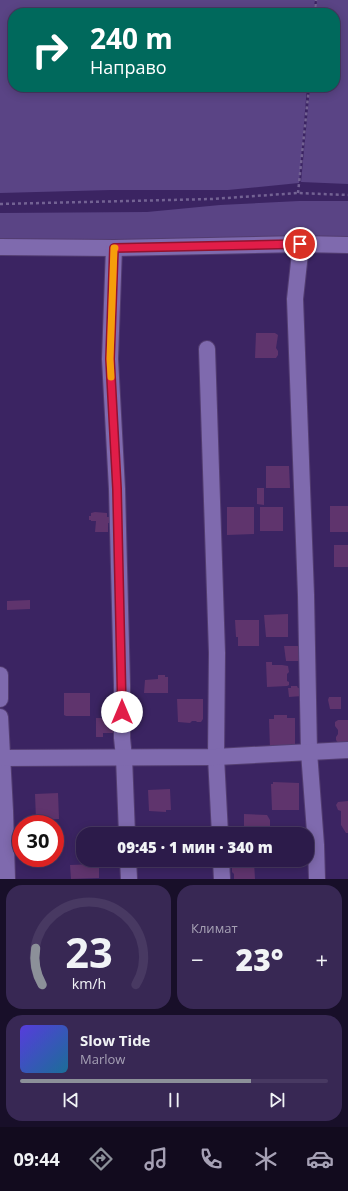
<!DOCTYPE html>
<html lang="ru">
<head>
<meta charset="utf-8">
<style>
  :root { --surface:#2c1b4a; --page:#382854; --text:#f1f3f6; --muted:#a6a1b5; --line:#483962; --accent:#8c9099 }
  body { margin:0; font-family:"Open Sans",sans-serif; background:var(--page); color:var(--text); height:100vh; display:flex; flex-direction:column; font-size:15px; white-space:nowrap }
  * { box-sizing:border-box; margin:0 }
  p { font-size:13px; color:var(--muted) }
  .icon { flex:none; width:22px; height:22px; fill:none; stroke:currentColor; stroke-width:2; stroke-linecap:round; stroke-linejoin:round }
  .map { position:relative; height:879px; overflow:hidden }
  .sheet { display:flex; flex-direction:column; gap:6px; padding:6px; background:#180f29; flex:1 }
  .sheet>* { flex:none }
  .banner { position:absolute; left:8px; top:8px; width:332px; height:84px; border-radius:16px; box-shadow:0 2px 10px #0003,0 0 0 1px var(--line); background:#00695c; color:#fff; overflow:hidden }
  .speed { position:absolute; left:12px; top:815px; display:flex; gap:8px; font-size:20px; font-weight:700; text-align:center }
  .speed>* { display:grid; place-content:center; width:52px; height:52px; border-radius:50%; background:var(--surface); box-shadow:0 2px 10px #0003,0 0 0 1px var(--line); line-height:1 }
  .speed .limit { border:6px solid #d22; background:#fff; color:#111 }
  .pin { position:absolute; display:grid; place-items:center; width:34px; height:34px; color:#fff; margin:-17px; border:2px solid #fff; border-radius:50%; box-shadow:0 1px 4px #0007 }
  .me { position:absolute; width:44px; margin:-22px; rotate:0deg; stroke-linejoin:round; filter:drop-shadow(0 0 3px #0008) }
  .turn { display:flex; align-items:center; gap:14px; height:84px; padding:0 16px; font-size:18px }
  .turn .icon { width:52px; height:52px; stroke-width:2.5 }
  .turn b { display:block; font-size:28px; line-height:34px }
  .big { font-size:30px; font-weight:800; line-height:1.1 }
  .sheet .card { flex:1; display:flex; flex-direction:column; justify-content:center; gap:6px; min-width:0; padding:0 14px; border-radius:16px; background:var(--page) }
  .sheet .dial { align-items:center; gap:0 }
  .dial svg { height:104px; overflow:visible; fill:none; stroke:var(--line); stroke-width:7; stroke-linecap:round; text-anchor:middle }
  .dial text { fill:var(--text); stroke:none }
  .song { display:flex; align-items:center; gap:12px }
  .cover { width:48px; height:48px; border-radius:6px; background:linear-gradient(135deg,hsl(250 70% 55%),hsl(200 70% 35%)) }
  .played { height:4px; border-radius:2px; background:linear-gradient(90deg,var(--accent) 75%,var(--line) 75%) }
  .keys { display:flex; justify-content:space-around; direction:ltr }
  .heat { display:flex; justify-content:space-between; align-items:center; font-size:22px; direction:ltr }
  .sheet .tiles { flex:1; display:grid; gap:6px; grid-template-columns:1fr 1fr }
  .card:last-child { grid-column:span 2 }
  .trip { position:absolute; left:76px; top:827px; width:238px; height:40px; border-radius:16px; background:var(--surface); box-shadow:0 2px 10px #0003,0 0 0 1px var(--line); font-weight:800; line-height:40px; text-align:center }
  .dock { display:flex; height:64px; justify-content:space-around; align-items:center; background:#120b1e; color:var(--muted) }
  .dock .icon { width:28px; height:28px }
  .dock .on { color:var(--accent) }
  .dock b { font-size:18px; color:var(--text) }
  .map>svg:first-child { display:block }
  .green { fill:#5a4485 }
  .building { fill:#5f346d }
  .lines { fill:none; stroke-linecap:round; stroke-linejoin:round }
  .minor-casing { stroke:#533d71; stroke-width:18 }
  .path { stroke:#736293; stroke-width:2.5; stroke-dasharray:3 3; stroke-linecap:butt }
  .minor { stroke:#7f6aae; stroke-width:16 }
  .route-casing { stroke:#92132f; stroke-width:10 }
  .route { stroke:#e11d48; stroke-width:7 }
  .slow { stroke:#f59e0b; stroke-width:7 }
</style>
</head>
<body>
<div class="map">
<svg width="348" height="879" viewBox="0 0 348 879">
  <rect width="100%" height="100%" fill="#3b2462"/>
  <g class="green">
    <path d="M0 0H315L313 13H13V87H307L299 183 228 190H111L0 193Z"/>
    <path d="M317 0H348V184L301 182 310 87H335V13H316Z"/>
    <path d="M299 201H348V240L0 242V213L147 212 220 205Z"/>
  </g>
  <g class="building">
    <path d="M256 333H275L278 335 276 348 278 351V355L276 358H255Z"/>
    <path d="M266 466H289L290 488H266Z"/>
    <path d="M257 488H264V505L257 504Z"/>
    <rect x="330" y="506" width="18" height="26"/>
    <path d="M227 507H254V534L227 535Z"/>
    <rect x="260" y="507" width="23" height="24"/>
    <path d="M95 512 107 513V517H110V523H108V532H95L96 521H91V520H89V516H91V513Z"/>
    <rect x="334" y="545" width="14" height="22"/>
    <path d="M30 600V609L7 610V601Z"/>
    <path d="M288 614V637H266L264 615Z"/>
    <path d="M235 620H259V646H238V637H236Z"/>
    <path d="M284 646H301V661H286Z"/>
    <path d="M266 662H272V665H282L288 666 289 672 287 674V681L289 682V685L287 686 267 687Z"/>
    <path d="M158 675H165V677H168V693H144L145 680 158 679Z"/>
    <path d="M291 686H297L298 688H301L302 696 289 697 288 688H291Z"/>
    <path d="M64 693H90V716H66L64 715Z"/>
    <path d="M329 697H341V709H330L328 700Z"/>
    <path d="M177 699H203V719L201 722H197L196 721H192L190 723 178 722Z"/>
    <path d="M274 715H287V718H295V749H270L269 719H274Z"/>
    <path d="M96 718H116V733H103V737H96Z"/>
    <path d="M338 720H348V744H339L336 740V737L338 734V730L335 726V722Z"/>
    <path d="M273 782 299 783V810H272L271 784H273Z"/>
    <path d="M170 789 171 810H166V812L149 811 148 790Z"/>
    <path d="M58 793 59 819 36 820 35 794Z"/>
    <path d="M348 801V833H346L341 825V811L338 810 336 805 338 802Z"/>
    <path d="M244 814 267 815 270 820V834H244Z"/>
    <path d="M254 862 255 879H234V874L232 872V863Z"/>
    <path d="M97 864V868H99V878L71 879 70 865Z"/>
  </g>
  <g class="lines">
    <g class="minor-casing">
      <g id="minor">
        <path d="M301 244 295 299 306 595 309 752 316 845 317 879"/>
        <path d="M0 247 114 248 301 244 348 245"/>
        <path d="M114 248 110 359 117 489 122 685V738L124 757 127 834"/>
        <path d="M207 349 217 653 216 757 220 834"/>
        <path d="M0 675V699"/>
        <path d="M0 717 5 811 7 879"/>
        <path d="M0 758 216 757 348 750"/>
        <path d="M128 860 129 879"/>
        <path d="M221 860 222 879"/>
      </g>
    </g>
    <g class="path">
      <path d="M315 13 316 0"/>
      <path d="M298 193 309 87"/>
      <path d="M0 204 212 199 298 193 348 195"/>
    </g>
    <use href="#minor" class="minor"/>
  </g>
  <g class="lines">
    <g class="route-casing">
      <path id="route" d="M122 712 117 489 110 359 114 248 300 244"/>
    </g>
    <use href="#route" class="route"/>
    <path class="slow" d="M111 377 110 359 114 248H115"/>
  </g>
</svg>
<div class="speed"><div class="limit">30</div></div>
<div class="pin" style="left:300px;top:244px;background:#d93025"><svg class="icon" aria-label="arrive" viewBox="0 0 24 24"><path d="M6 21V4h12l-3 4 3 4H6"/></svg></div>
<svg class="me" style="left:122px;top:712px" viewBox="-20 -20 40 40"><circle r="19" fill="#fff"/><path d="M0-13L10 11 0 6-10 11z" fill="#e11d48"/></svg>
<div class="trip">09:45 · 1 мин · 340 m</div>
<div class="banner">
<div class="turn"><svg class="icon" aria-label="right" viewBox="0 0 24 24"><path d="M7 20v-9h11M14 6l5 5-5 5"/></svg><div><b>240 m</b>Направо</div></div>
</div>
</div>
<section class="sheet">
<div class="tiles">
<div class="card dial"><svg viewBox="0 0 100 80">
<path d="M14 69A42 42 0 1 1 86 69"/>
<path d="M14 69A42 42 0 0 1 9 41" stroke="#8c9099"/>
<text x="50" y="56" font-size="32" font-weight="700">23</text>
<text x="50" y="72" font-size="11">km/h</text>
</svg></div>
<div class="card"><p>Климат</p>
<div class="heat"><a>−</a><b class="big">23°</b><a>+</a></div>
</div>
<div class="card">
<div class="song"><i class="cover"></i><div><b>Slow Tide</b><p>Marlow</p></div></div>
<div class="played"></div>
<div class="keys"><svg class="icon" aria-label="previous" viewBox="0 0 24 24"><path d="M18 5L8 12l10 7zM5 5v14"/></svg><svg class="icon" aria-label="pause" viewBox="0 0 24 24"><path d="M8 5v14M16 5v14"/></svg><svg class="icon" aria-label="next" viewBox="0 0 24 24"><path d="M6 5l10 7-10 7zM19 5v14"/></svg></div>
</div>
</div>
</section>
<nav class="dock">
<b>09:44</b>
<svg class="icon on" aria-label="directions" viewBox="0 0 24 24"><path d="M12 3l9 9-9 9-9-9zM9 14v-3h6M13 9l2 2-2 2"/></svg>
<svg class="icon" aria-label="music" viewBox="0 0 24 24"><path d="M9 18V5l10-2v13"/><circle cx="6" cy="18" r="3"/><circle cx="16" cy="16" r="3"/></svg>
<svg class="icon" aria-label="phone" viewBox="0 0 24 24"><path d="M5 4h4l2 5-3 2q2 4 5 5l2-3 5 2v4C11 20 4 13 5 4z"/></svg>
<svg class="icon" aria-label="climate" viewBox="0 0 24 24"><path d="M12 3v18M4 7l16 10M4 17L20 7"/></svg>
<svg class="icon" aria-label="car" viewBox="0 0 24 24"><path d="M5 17H2v-5l4-1 3-4h7l3 4 3 1v5h-3M9 17h6M6 11h13"/><circle cx="7" cy="17" r="2"/><circle cx="17" cy="17" r="2"/></svg>
</nav>
</body>
</html>
